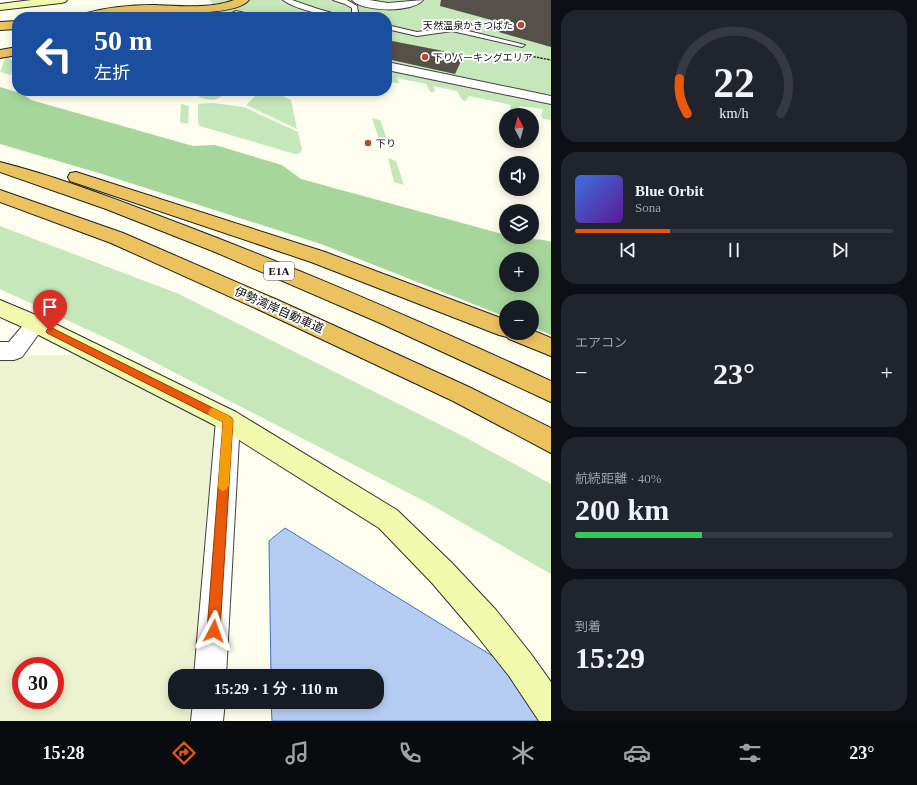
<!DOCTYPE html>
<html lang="ja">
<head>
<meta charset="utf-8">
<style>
  :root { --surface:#171b24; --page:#20242c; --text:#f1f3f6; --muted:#9ea1a6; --line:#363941; --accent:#ea580c }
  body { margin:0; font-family:"Times New Roman","Noto Sans JP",serif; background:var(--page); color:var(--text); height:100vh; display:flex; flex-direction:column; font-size:15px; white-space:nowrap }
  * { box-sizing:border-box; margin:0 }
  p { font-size:13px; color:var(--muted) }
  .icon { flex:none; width:22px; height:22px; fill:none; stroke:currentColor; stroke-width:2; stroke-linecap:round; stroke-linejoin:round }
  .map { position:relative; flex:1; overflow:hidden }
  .sheet { display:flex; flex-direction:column; gap:10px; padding:10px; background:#0d0f14; width:366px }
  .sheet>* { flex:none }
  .hud { position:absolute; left:12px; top:12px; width:380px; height:84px; border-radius:16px; box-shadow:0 2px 10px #0003; background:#1a4fa0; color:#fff; overflow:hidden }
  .needle { width:26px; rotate:354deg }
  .buttons { position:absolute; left:499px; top:108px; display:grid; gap:8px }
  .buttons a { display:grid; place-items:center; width:40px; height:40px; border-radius:50%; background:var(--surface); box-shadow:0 2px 10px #0003; font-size:20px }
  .speed { position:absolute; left:12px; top:657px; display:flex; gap:8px; font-size:20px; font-weight:700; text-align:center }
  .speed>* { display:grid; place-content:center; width:52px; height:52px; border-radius:50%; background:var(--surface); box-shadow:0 2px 10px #0003; line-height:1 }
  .speed .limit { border:6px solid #d22; background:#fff; color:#111 }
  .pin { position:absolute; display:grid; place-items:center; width:34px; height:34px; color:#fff; margin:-41px -17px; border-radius:50% 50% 50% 0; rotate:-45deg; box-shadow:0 0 4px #0007 }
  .pin .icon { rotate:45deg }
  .me { position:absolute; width:44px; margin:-22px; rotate:4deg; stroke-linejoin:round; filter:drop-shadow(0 0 3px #0008) }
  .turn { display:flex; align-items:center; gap:14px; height:84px; padding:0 16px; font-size:18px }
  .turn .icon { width:52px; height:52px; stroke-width:2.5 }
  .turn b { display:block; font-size:28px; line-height:34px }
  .big { font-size:30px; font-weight:600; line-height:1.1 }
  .sheet .tile { flex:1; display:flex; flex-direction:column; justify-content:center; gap:6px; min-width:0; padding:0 14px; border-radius:16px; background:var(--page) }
  .sheet .dial { align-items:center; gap:0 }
  .dial svg { height:104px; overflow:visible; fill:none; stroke:var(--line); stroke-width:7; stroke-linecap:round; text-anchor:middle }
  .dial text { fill:var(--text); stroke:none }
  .song { display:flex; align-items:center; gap:12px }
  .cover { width:48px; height:48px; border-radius:6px; background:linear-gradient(135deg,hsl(220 70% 55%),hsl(270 70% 35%)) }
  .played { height:4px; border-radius:2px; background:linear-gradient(90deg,var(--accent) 30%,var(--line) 30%) }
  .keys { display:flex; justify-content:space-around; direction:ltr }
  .heat { display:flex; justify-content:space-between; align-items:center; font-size:22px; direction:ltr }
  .charge { height:6px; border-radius:3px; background:linear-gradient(90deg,#34c759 40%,var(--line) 0) }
  .trip { position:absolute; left:168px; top:669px; width:216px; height:40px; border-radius:16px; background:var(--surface); box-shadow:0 2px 10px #0003; font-weight:600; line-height:40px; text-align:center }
  .tab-bar { display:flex; height:64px; justify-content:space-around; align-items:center; background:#090b0e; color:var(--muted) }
  .tab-bar .icon { width:28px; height:28px }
  .tab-bar .selected { color:var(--accent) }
  .tab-bar b { font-size:18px; color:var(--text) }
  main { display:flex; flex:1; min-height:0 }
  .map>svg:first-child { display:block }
  .farmland { fill:#edf3d0; fill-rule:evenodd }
  .green { fill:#c6e7ba }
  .forest { fill:#a6d69a; fill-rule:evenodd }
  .water { fill:#b6cdf3; stroke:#406fc6 }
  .building { fill:#55514a }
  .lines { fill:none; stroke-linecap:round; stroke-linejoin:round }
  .lane-casing { stroke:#404040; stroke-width:2 }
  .street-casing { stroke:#404040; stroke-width:2 }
  .secondary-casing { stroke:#2f2f2f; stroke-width:2 }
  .highway-casing { stroke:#1e1e1e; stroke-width:2 }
  .path { stroke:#2f2f2f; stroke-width:1.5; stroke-dasharray:2.5 1; stroke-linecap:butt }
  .lane { fill:#fff; fill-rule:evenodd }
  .street { fill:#fff; fill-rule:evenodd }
  .secondary { fill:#f0faad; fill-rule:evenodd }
  .highway { fill:#ecc25e; fill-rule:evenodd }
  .route { fill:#ea580c; stroke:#983908 }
  .slow { fill:#f59e0b }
  .poi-dot { fill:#b5482d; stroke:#fff; stroke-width:1.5 }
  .labels { text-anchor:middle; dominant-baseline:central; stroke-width:4; stroke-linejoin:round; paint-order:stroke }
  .far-poi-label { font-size:10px; fill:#0d0d0d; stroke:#fff; text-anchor:start }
  .shield { fill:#fff; stroke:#565656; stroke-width:1 }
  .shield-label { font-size:11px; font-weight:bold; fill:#0d0d0d }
  .street-label { font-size:12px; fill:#0d0d0d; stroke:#fff }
</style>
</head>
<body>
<main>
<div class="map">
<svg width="551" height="721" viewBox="0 0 551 721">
  <rect width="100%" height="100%" fill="#fdfeee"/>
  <path class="farmland" d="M75 355 218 427 199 676H175V702H197L195 721H0V356ZM21 666H55V700H21Z"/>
  <g class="green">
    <path d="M210 0H551V120L543 119 541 116 543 109 520 106 517 111 510 109 511 105 469 96 466 101 462 100 457 91 433 86 435 90 434 92H430L426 84 397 78 399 83H393L390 76 387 75V17H236L218 13Z"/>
    <path d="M6 56 13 61V66L11 75 0 72Z"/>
    <path d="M198 91H227C217 102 213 101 199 97Z"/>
    <path d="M260 91 283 96 291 100 297 129 246 105Z"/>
    <path d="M213 103 244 107 298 132 302 150 300 153 295 154 200 126 198 123V104Z"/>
    <path d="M181 104 189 106 188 124 180 122Z"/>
    <path d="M372 118 380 120 388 142 379 139Z"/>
    <path d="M388 158 396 161 404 185 394 182Z"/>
    <path d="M0 226 179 294 463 436 551 484V574L428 503 125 347 0 289Z"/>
  </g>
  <path class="forest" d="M0 87 23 94 31 100 193 146 215 145 282 165 301 179 506 235V237L544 240 551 242V335L532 327V307H506V317L321 244 102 174 0 144ZM506 259H532V285H506Z"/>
  <path class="water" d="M285 528 551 692V721H272L271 702H377V676H271L269 541Z"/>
  <g class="building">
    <path d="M441 0H551V47L488 29 495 21 440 6Z"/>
    <path d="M387 40 464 55 455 74 387 59Z"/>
  </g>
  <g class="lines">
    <g class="lane-casing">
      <g id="lane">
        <path d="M283 0H292L318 9 346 17C330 17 296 10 283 0Z"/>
        <path d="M333 0H347L357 6 358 12 354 17H348L352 12V8L345 4Z"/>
        <path d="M165 8 179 11 184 17H178L175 14 163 11V9Z"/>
        <path d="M387 25 417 32 452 27 525 45 522 47 452 31 417 36 387 29Z"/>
      </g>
    </g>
    <g class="street-casing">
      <g id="street">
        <path d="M352 0H369L388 3 423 0C413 13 362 12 352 0Z"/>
        <path d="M236 11 249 14 251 17H232L230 15 232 13Z"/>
        <path d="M387 62 551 96V104L387 70Z"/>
        <path d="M36 315 43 318 46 324 22 357 14 360H0V342H9L29 318Z"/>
        <path d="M228 409 236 412 240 420 226 676H194L216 420 220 412Z"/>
        <path d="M193 702H225L223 721H191Z"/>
      </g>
    </g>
    <g class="secondary-casing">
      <g id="secondary">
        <path d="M31 0H67L65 2 61 3 0 10V4Z"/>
        <path d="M0 300 43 318 236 412 397 510 452 563 496 610 531 654 551 682V721H539L509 676 474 632 432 583 379 528 220 428 29 330 0 317Z"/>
      </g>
    </g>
    <g class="highway-casing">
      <g id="highway">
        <path d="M234 0H249C235 18 154 12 130 13 114 13 98 17 81 17L83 14C107 7 130 5 155 5 181 6 210 9 234 0Z"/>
        <path d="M17 21V29L0 30V22Z"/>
        <path d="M17 47V55L0 58V50Z"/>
        <path d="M0 162C63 178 125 203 186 226 310 273 431 326 551 381V402L380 323 215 252 106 209 0 172Z"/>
        <path d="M76 172 325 252 506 320V333H532V330L551 338V356L509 339 507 337 499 335 311 262 70 181 68 177 70 173Z"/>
        <path d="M0 190 123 233 280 301 469 387 551 428V453L453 401 266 313 111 243 0 202Z"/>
      </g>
    </g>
    <path class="path" d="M530 56 551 60"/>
    <use href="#lane" class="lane"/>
    <use href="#street" class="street"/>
    <use href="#secondary" class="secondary"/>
    <use href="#highway" class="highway"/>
  </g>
  <path class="route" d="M50 327 231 417 233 420 220 631 218 635 214 637 209 635 207 631 223 422 47 333 46 331Z"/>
  <path class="slow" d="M213 408 231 417 233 420 229 485 227 489 223 491 219 489 218 485 223 422 210 416 208 413 210 409Z"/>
  <g class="poi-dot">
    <circle cx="521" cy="25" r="4"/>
    <circle cx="425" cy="57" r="4"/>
    <circle cx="368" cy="143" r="4"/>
  </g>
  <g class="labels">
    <g class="far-poi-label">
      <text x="513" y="25" text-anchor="end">天然温泉かきつばた</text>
      <text x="433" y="57">下りパーキングエリア</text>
      <text x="376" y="143">下り</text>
    </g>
    <rect class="shield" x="264" y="262" width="30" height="18" rx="3"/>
    <g class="shield-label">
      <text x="279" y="271">E1A</text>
    </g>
    <g class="street-label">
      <text transform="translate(279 310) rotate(24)">伊勢湾岸自動車道</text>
    </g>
  </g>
</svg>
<div class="buttons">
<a><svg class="needle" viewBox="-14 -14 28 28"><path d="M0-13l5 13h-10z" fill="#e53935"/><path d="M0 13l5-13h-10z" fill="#9ea1a6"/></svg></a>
<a><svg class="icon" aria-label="sound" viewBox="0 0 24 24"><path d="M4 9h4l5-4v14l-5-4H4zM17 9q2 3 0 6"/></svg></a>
<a><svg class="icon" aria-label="layers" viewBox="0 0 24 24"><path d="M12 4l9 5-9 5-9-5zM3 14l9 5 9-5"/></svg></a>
<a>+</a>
<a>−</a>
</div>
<div class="speed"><div class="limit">30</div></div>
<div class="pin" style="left:50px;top:331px;background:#d93025"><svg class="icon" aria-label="arrive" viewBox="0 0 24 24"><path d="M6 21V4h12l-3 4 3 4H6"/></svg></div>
<svg class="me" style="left:214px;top:631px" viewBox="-20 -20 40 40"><path d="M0-17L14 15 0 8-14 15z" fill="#ea580c" stroke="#fff" stroke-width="4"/></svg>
<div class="trip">15:29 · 1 分 · 110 m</div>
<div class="hud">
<div class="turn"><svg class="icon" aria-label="left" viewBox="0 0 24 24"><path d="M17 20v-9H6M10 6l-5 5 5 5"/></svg><div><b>50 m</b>左折</div></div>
</div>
</div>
<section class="sheet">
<div class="tile dial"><svg viewBox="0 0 100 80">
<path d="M14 69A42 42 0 1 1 86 69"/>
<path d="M14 69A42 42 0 0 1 8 42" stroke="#ea580c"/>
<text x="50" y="56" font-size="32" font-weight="700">22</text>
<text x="50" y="72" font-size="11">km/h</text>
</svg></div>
<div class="tile">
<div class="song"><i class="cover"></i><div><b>Blue Orbit</b><p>Sona</p></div></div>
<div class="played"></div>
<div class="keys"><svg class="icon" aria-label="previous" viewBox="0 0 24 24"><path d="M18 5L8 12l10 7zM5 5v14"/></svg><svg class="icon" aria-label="pause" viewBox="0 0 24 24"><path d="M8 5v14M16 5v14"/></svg><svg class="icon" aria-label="next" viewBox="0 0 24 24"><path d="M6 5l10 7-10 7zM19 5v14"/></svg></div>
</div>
<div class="tile"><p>エアコン</p>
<div class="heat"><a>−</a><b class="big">23°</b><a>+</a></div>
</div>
<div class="tile"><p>航続距離 · 40%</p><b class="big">200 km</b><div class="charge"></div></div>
<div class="tile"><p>到着</p><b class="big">15:29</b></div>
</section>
</main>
<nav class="tab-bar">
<b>15:28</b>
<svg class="icon selected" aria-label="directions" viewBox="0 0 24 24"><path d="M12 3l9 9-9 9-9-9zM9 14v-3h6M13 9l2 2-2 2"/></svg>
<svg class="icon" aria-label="music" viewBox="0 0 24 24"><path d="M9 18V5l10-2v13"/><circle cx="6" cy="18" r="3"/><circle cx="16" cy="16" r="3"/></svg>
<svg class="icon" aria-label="phone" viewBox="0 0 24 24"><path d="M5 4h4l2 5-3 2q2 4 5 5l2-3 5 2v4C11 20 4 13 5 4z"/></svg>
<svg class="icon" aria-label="climate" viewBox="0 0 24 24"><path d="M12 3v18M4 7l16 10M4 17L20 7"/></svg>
<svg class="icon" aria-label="car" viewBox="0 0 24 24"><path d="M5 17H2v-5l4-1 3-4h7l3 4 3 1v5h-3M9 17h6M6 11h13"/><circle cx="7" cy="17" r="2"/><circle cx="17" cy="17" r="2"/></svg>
<svg class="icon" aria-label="filters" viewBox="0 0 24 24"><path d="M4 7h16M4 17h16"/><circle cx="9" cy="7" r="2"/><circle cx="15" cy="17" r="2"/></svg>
<b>23°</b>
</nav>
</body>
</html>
